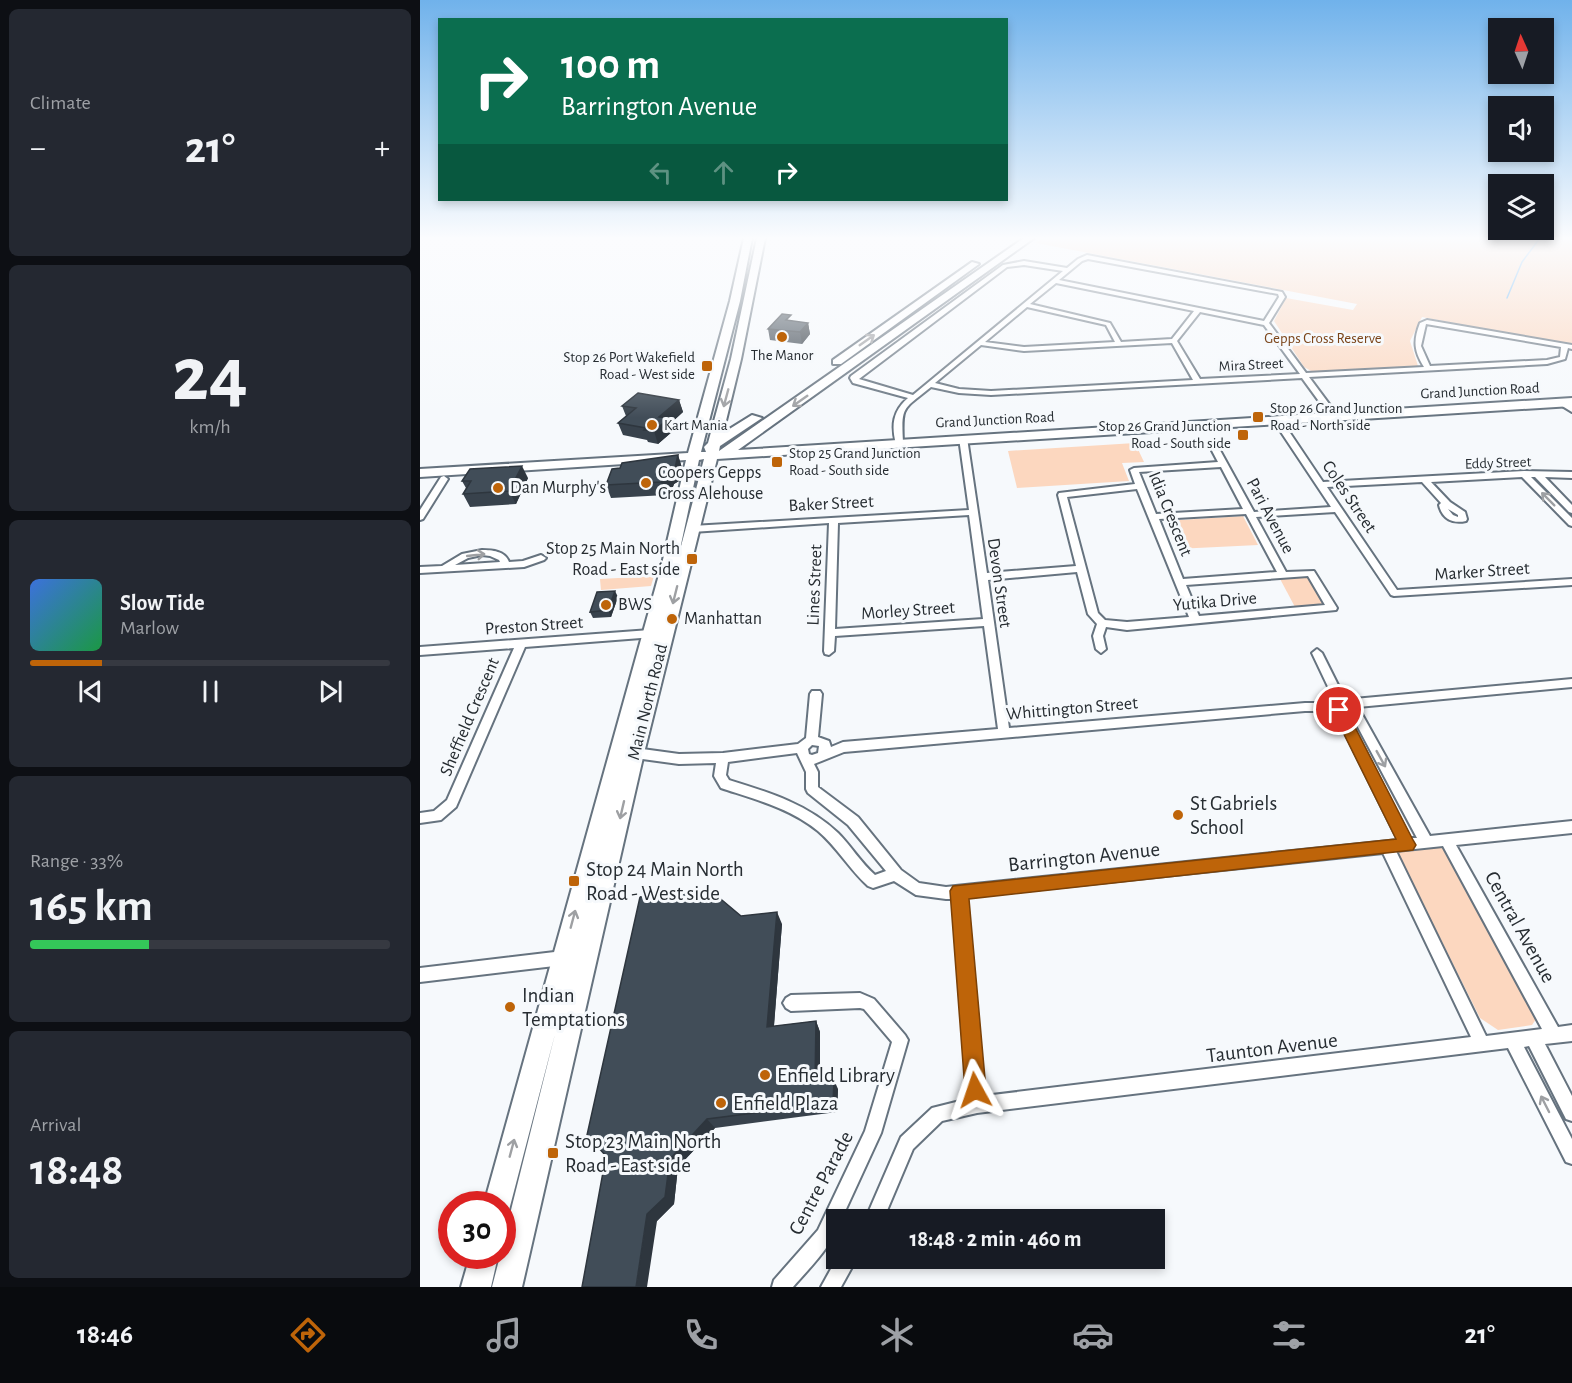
<!DOCTYPE html>
<html lang="en">
<head>
<meta charset="utf-8">
<style>
  :root { --surface:#171b24; --page:#242831; --text:#f1f3f6; --muted:#9ea1a6; --line:#363941; --accent:#be6409 }
  body { margin:0; font-family:"Alegreya Sans",sans-serif; background:var(--page); color:var(--text); height:100vh; display:flex; flex-direction:column; font-size:22px; white-space:nowrap }
  * { box-sizing:border-box; margin:0 }
  p { font-size:20px; color:var(--muted) }
  .icon { flex:none; width:33px; height:33px; fill:none; stroke:currentColor; stroke-width:2; stroke-linecap:round; stroke-linejoin:round }
  .map { position:relative; flex:1; overflow:hidden }
  .side { display:flex; flex-direction:column; gap:9px; padding:9px; background:#0d0f14; width:420px }
  .side>* { flex:none }
  .top-card { position:absolute; left:18px; top:18px; width:570px; height:183px; border-radius:0px; box-shadow:0 3px 9px #0003; background:#0b6e4f; color:#fff; overflow:hidden }
  .needle { width:39px; rotate:357deg }
  .tools { position:absolute; left:1068px; top:18px; display:grid; gap:12px }
  .tools a { display:grid; place-items:center; width:66px; height:66px; border-radius:0px; background:var(--surface); box-shadow:0 3px 9px #0003; font-size:30px }
  .speed { position:absolute; left:18px; top:1191px; display:flex; gap:12px; font-size:30px; font-weight:700; text-align:center }
  .speed>* { display:grid; place-content:center; width:78px; height:78px; border-radius:50%; background:var(--surface); box-shadow:0 3px 9px #0003; line-height:1 }
  .speed .limit { border:9px solid #d22; background:#fff; color:#111 }
  .pin { position:absolute; display:grid; place-items:center; width:51px; height:51px; color:#fff; margin:-26px; border:3px solid #fff; border-radius:50%; box-shadow:0 2px 6px #0007 }
  .me { position:absolute; width:66px; margin:-33px; rotate:355deg; stroke-linejoin:round; filter:drop-shadow(0 0 4px #0008) }
  .turn { display:flex; align-items:center; gap:21px; height:126px; padding:0 24px; font-size:27px }
  .turn .icon { width:78px; height:78px; stroke-width:2.5 }
  .turn b { display:block; font-size:42px; line-height:51px }
  .lanes { display:flex; align-items:center; height:57px; padding:0 24px; background:#0003; justify-content:center; gap:30px; direction:ltr }
  .lanes .off { opacity:.35 }
  .big { font-size:45px; font-weight:600; line-height:1.1 }
  .side .card { flex:1; display:flex; flex-direction:column; justify-content:center; gap:9px; min-width:0; padding:0 21px; border-radius:9px; background:var(--page) }
  .side .dial { align-items:center; gap:0 }
  .dial b { font-size:78px; line-height:1 }
  .song { display:flex; align-items:center; gap:18px }
  .cover { width:72px; height:72px; border-radius:9px; background:linear-gradient(135deg,hsl(220 70% 55%),hsl(140 70% 35%)) }
  .played { height:6px; border-radius:3px; background:linear-gradient(90deg,var(--accent) 20%,var(--line) 20%) }
  .keys { display:flex; justify-content:space-around; direction:ltr }
  .heat { display:flex; justify-content:space-between; align-items:center; font-size:33px; direction:ltr }
  .charge { height:9px; border-radius:4px; background:linear-gradient(90deg,#34c759 33%,var(--line) 0) }
  .trip { position:absolute; left:406px; top:1209px; width:339px; height:60px; border-radius:0px; background:var(--surface); box-shadow:0 3px 9px #0003; font-weight:600; line-height:60px; text-align:center }
  .tab-bar { display:flex; height:96px; justify-content:space-around; align-items:center; background:#090b0e; color:var(--muted) }
  .tab-bar .icon { width:42px; height:42px }
  .tab-bar .active { color:var(--accent) }
  .tab-bar b { font-size:27px; color:var(--text) }
  main { display:flex; flex:1; min-height:0 }
  .map>svg:first-child { display:block }
  .green { fill:#fcd7bf }
  .lines { fill:none; stroke-linecap:round; stroke-linejoin:round }
  .stream { stroke:#5daef0; stroke-width:1.5 }
  .minor-casing { stroke:#66737f; stroke-width:4 }
  .trunk-casing { stroke:#66737f; stroke-width:4 }
  .minor { fill:#fff; fill-rule:evenodd }
  .trunk { fill:#fff; fill-rule:evenodd }
  .wall { fill:#38424c }
  .shaded-wall { fill:#2e363e }
  .building { fill:#414d58; stroke:#2e363e; stroke-width:1.5 }
  .oneway { stroke:#9ea0a3 }
  .route { fill:#be6409; stroke:#7c4106; stroke-width:1.5 }
  .poi-dot { fill:#be6409; stroke:#f6f9fc; stroke-width:2 }
  .labels { text-anchor:middle; dominant-baseline:central; stroke-width:6; stroke-linejoin:round; paint-order:stroke }
  .far-park-label { font-size:15px; fill:#7b451a; stroke:#f6f9fc }
  .far-poi-label { font-size:15px; fill:#272d32; stroke:#f6f9fc; text-anchor:start }
  .far-street-label { font-size:15px; fill:#272d32; stroke:#f6f9fc }
  .poi-label { font-size:18px; fill:#272d32; stroke:#f6f9fc; text-anchor:start }
  .street-label { font-size:18px; fill:#272d32; stroke:#f6f9fc }
  .near-poi-label { font-size:21px; fill:#272d32; stroke:#f6f9fc; text-anchor:start }
  .near-street-label { font-size:21px; fill:#272d32; stroke:#f6f9fc }
</style>
</head>
<body>
<main>
<section class="side">
<div class="card"><p>Climate</p>
<div class="heat"><a>−</a><b class="big">21°</b><a>+</a></div>
</div>
<div class="card dial"><b>24</b><p>km/h</p></div>
<div class="card">
<div class="song"><i class="cover"></i><div><b>Slow Tide</b><p>Marlow</p></div></div>
<div class="played"></div>
<div class="keys"><svg class="icon" aria-label="previous" viewBox="0 0 24 24"><path d="M18 5L8 12l10 7zM5 5v14"/></svg><svg class="icon" aria-label="pause" viewBox="0 0 24 24"><path d="M8 5v14M16 5v14"/></svg><svg class="icon" aria-label="next" viewBox="0 0 24 24"><path d="M6 5l10 7-10 7zM19 5v14"/></svg></div>
</div>
<div class="card"><p>Range · 33%</p><b class="big">165 km</b><div class="charge"></div></div>
<div class="card"><p>Arrival</p><b class="big">18:48</b></div>
</section>
<div class="map">
<svg width="1152" height="1287" viewBox="0 0 1152 1287">
  <rect width="100%" height="100%" fill="#f6f9fc"/>
  <g class="green">
    <path d="M622 238H1152V345L1002 317 990 341 998 366 893 372 884 367 854 321 866 298 933 310 937 304 616 243Z"/>
    <path d="M715 443 724 462 702 463 709 481 597 488 588 451Z"/>
    <path d="M823 516 838 545 756 549 745 521Z"/>
    <path d="M890 575 907 605 875 607 859 577Z"/>
    <path d="M234 576 231 586 181 590 180 579Z"/>
    <path d="M1012 846 1021 847 1028 855 1114 1010 1116 1019 1112 1025 1078 1030 1060 1018 978 854 983 849Z"/>
  </g>
  <g class="lines">
    <path class="stream" d="M1087 298 1102 262 1120 238"/>
    <g class="minor-casing">
      <g id="minor">
        <path d="M667 255 862 292 865 297 849 323 886 373 1004 367C994 351 993 341 1000 323L1007 320 1152 345V349L1148 348 1145 359 1127 364 889 377 924 424 920 426H917L882 378 571 395 539 393 511 387C483 410 481 405 483 442L482 444H476C471 425 473 411 488 398L433 383 430 378 431 376 583 265 604 261 647 268 658 259ZM668 259 858 294 859 297 844 321 639 280 662 261ZM604 265 643 271 493 395 439 379 587 267ZM636 283 774 311 752 339 701 342 690 323 610 304ZM607 307 686 325 695 342 604 347 565 342ZM780 312 844 325 880 374 780 379 757 341ZM1006 324 1141 347 1140 357 1127 360 1010 366 1001 346ZM752 343 773 380 571 391 539 389 515 383 561 345 604 351Z"/>
        <path d="M1139 400H1145L1152 406V412L1139 404Z"/>
        <path d="M854 418H860L903 482 1104 471 1152 472V478L1125 477 1152 505V513L1149 512 1115 477H1111L1152 518V526L1149 525 1102 477 1011 482 1030 502 1045 512 1047 519 1046 521C1033 524 1022 519 1019 505L1021 503 1002 482 907 487 977 590 1152 579V585L974 596 971 595 915 512 836 517 866 572 894 571 917 608 916 610 707 630 686 627 683 636 686 649 681 653 676 649 673 636 677 624 668 614 657 572 568 580 589 728 885 703H906L904 698 911 693 892 653 897 649 902 653 921 691 930 693 934 699 1152 679V687L938 707 1010 836 1152 821V833L1036 845 1138 1027 1152 1025V1041L1125 1044 1152 1096V1121L1146 1119 1109 1046 1104 1047 1152 1139V1164L1146 1162 1088 1048 557 1113 522 1121 493 1149 463 1220H445L481 1137 512 1108 548 1099 533 899H526L496 895 474 881 453 888 448 886C430 870 417 847 398 831 370 808 334 799 301 788L294 776 296 763 259 764 215 758 211 756 209 753 211 750 215 748 259 754 303 753 378 744 386 738 390 694 392 691H400L402 694 398 737 409 741 411 747 423 742 578 729 564 626 415 636 414 651 409 655 405 654 404 651 409 523 272 532 267 529 272 526 549 510 539 438 543 436 547 438 567 573 656 566 638 495 639 493 715 484 710 470 714 468 798 462 788 443 792 441 796 443 834 512 911 507 853 420ZM801 467 823 509 736 514 719 472ZM717 489 769 617 707 622 685 620 678 613 647 497ZM1028 509 1038 515V517L1033 515ZM826 514 857 572 763 579 739 519ZM549 515 563 619 415 629 418 523ZM888 576 905 605 779 616 766 585ZM916 700H923L926 705 925 706 918 704ZM885 711H914L978 840 526 887 499 883 481 870 438 817 398 787V772L394 764 424 752ZM931 714 997 838H990L927 715ZM392 745 399 746 398 753 392 755 389 754 388 749ZM377 753 386 772V789L388 793 428 825 466 871 455 875C441 863 431 846 418 833 388 804 348 792 309 780L306 775 308 762ZM1023 846 1122 1029 1066 1036 976 851ZM963 853 1051 1037 564 1096 546 897Z"/>
        <path d="M24 476 28 479 3 519 0 520V510L21 477Z"/>
        <path d="M62 550C72 550 85 551 89 562L103 561 121 555 126 558 124 560 104 567 0 573V567L22 566 42 554ZM62 555 70 556 79 560 80 562 35 565 48 558Z"/>
        <path d="M230 630 234 631 235 634 234 637 105 647 36 807 21 820 0 823V813L14 811 27 800 94 648 0 655V647Z"/>
        <path d="M143 951 148 953 150 958 148 963 143 965 0 982V968Z"/>
        <path d="M440 993 454 999 485 1035 488 1040 461 1133 421 1220H417C417 1243 388 1269 373 1287H352L354 1280 398 1230 445 1131 472 1042 444 1009 440 1008 371 1011 366 1008 363 1003 366 998 371 995Z"/>
        <path d="M417 1258H437L421 1287H401Z"/>
      </g>
    </g>
    <g class="trunk-casing">
      <g id="trunk">
        <path d="M324 238H332L320 301 281 452H286L284 447 288 443 311 359 337 238H345L321 359 303 433 332 415 342 418 300 446 299 451 604 238H614L318 450 1152 398V406L297 459 224 753 102 1287H72L80 1256H82V1246L135 1034 88 1214 82 1216V1204H64L242 564 266 460 0 477V469L268 453 310 301ZM284 459 259 554 279 460Z"/>
        <path d="M552 262 559 264 421 364H413V360Z"/>
        <path d="M50 1256H78L71 1287H41Z"/>
      </g>
    </g>
    <use href="#minor" class="minor"/>
    <use href="#trunk" class="trunk"/>
  </g>
  <g class="wall">
    <path d="M372 321 388 323 390 334 382 344 350 340 348 329Z"/>
    <path d="M259 400 263 412 251 423 253 431 238 444 228 442 227 440 203 435 198 423 206 416 202 406Z"/>
    <path d="M258 455 262 468 259 481 254 484 251 492 246 495 191 498 186 485 200 468Z"/>
    <path d="M108 478 96 504 50 507 43 494 46 488 42 481Z"/>
    <path d="M198 597 191 617 173 618 170 612Z"/>
    <path d="M321 916 362 924 354 1026 396 1021 400 1032V1082L418 1089 417 1112 295 1128 258 1167 254 1204 237 1221 162 1287Z"/>
  </g>
  <g class="shaded-wall">
    <path d="M388 323 390 334 382 344 380 332Z"/>
    <path d="M259 400 263 412 251 423 253 431 238 444 234 431 239 417Z"/>
    <path d="M258 455 262 468 259 481 254 484 251 492 246 495 241 482 249 471Z"/>
    <path d="M102 466 108 478 96 504 89 491Z"/>
    <path d="M195 591 198 597 191 617 188 610Z"/>
    <path d="M357 912 362 924 353 1037 347 1027Z"/>
    <path d="M396 1021 400 1032V1093L395 1083Z"/>
    <path d="M414 1080 418 1089 417 1112 413 1103Z"/>
    <path d="M287 1119 295 1128 258 1167 254 1204 237 1221 227 1287H216L227 1214 250 1159Z"/>
  </g>
  <g class="building">
    <path d="M362 314 371 315 366 320 388 323 380 332 348 329Z"/>
    <path d="M218 393 259 400 239 417 249 418 234 431 224 430 226 428 198 423 216 408 202 406Z"/>
    <path d="M258 455 255 468 249 471 247 479 241 482 186 485 192 469 200 468 202 463Z"/>
    <path d="M102 466 89 491 43 494 51 481H42L50 469Z"/>
    <path d="M195 591 188 610 170 612 177 592Z"/>
    <path d="M290 890 321 916 357 912 347 1027 396 1021 395 1083 414 1080 413 1103 287 1119 250 1159 245 1197 227 1214 216 1287H162L186 1156 167 1135 220 897Z"/>
  </g>
  <defs><path id="oneway-shaft" d="M-6 0H5M1.5-3L5.5 0L1.5 3" fill="none" stroke-width="1.6" stroke-linecap="round" stroke-linejoin="round" transform="scale(1.5)"/></defs>
  <g class="oneway">
    <use href="#oneway-shaft" transform="translate(447 340) rotate(-35)"/>
    <use href="#oneway-shaft" transform="translate(306 398) rotate(105)"/>
    <use href="#oneway-shaft" transform="translate(380 401) rotate(145)"/>
    <use href="#oneway-shaft" transform="translate(1128 499) rotate(-135)"/>
    <use href="#oneway-shaft" transform="translate(56 555) rotate(-6)"/>
    <use href="#oneway-shaft" transform="translate(255 595) rotate(104)"/>
    <use href="#oneway-shaft" transform="translate(961 759) rotate(61)"/>
    <use href="#oneway-shaft" transform="translate(202 810) rotate(103)"/>
    <use href="#oneway-shaft" transform="translate(153 919) rotate(-75)"/>
    <use href="#oneway-shaft" transform="translate(1125 1104) rotate(-117)"/>
    <use href="#oneway-shaft" transform="translate(92 1148) rotate(-75)"/>
  </g>
  <linearGradient id="sky" x2="0" y2="1"><stop stop-color="#70b2eb"/><stop offset="0.57" stop-color="#fbfcfe"/><stop offset="1" stop-color="#fbfcfe" stop-opacity="0"/></linearGradient>
  <rect width="1152" height="418" fill="url(#sky)"/>
  <path class="route" d="M919 705 924 706 993 840 996 845 993 850 549 899 566 1090 563 1098 555 1101 548 1098 545 1090 530 891 533 886 976 839 912 710Z"/>
  <g class="poi-dot">
    <circle cx="362" cy="337" r="6"/>
    <rect x="281" y="360" width="12" height="12" rx="3"/>
    <rect x="832" y="411" width="12" height="12" rx="3"/>
    <circle cx="232" cy="425" r="6"/>
    <rect x="817" y="429" width="12" height="12" rx="3"/>
    <rect x="351" y="456" width="12" height="12" rx="3"/>
    <circle cx="226" cy="483" r="6"/>
    <circle cx="78" cy="488" r="6"/>
    <rect x="266" y="553" width="12" height="12" rx="3"/>
    <circle cx="186" cy="605" r="6"/>
    <circle cx="252" cy="619" r="6"/>
    <circle cx="758" cy="815" r="6"/>
    <rect x="148" y="875" width="12" height="12" rx="3"/>
    <circle cx="90" cy="1007" r="6"/>
    <circle cx="345" cy="1075" r="6"/>
    <circle cx="301" cy="1103" r="6"/>
    <rect x="127" y="1147" width="12" height="12" rx="3"/>
  </g>
  <g class="labels">
    <g class="far-park-label">
      <text x="903" y="338">Gepps Cross Reserve</text>
    </g>
    <g class="far-poi-label">
      <text x="362" y="355" text-anchor="middle">The Manor</text>
      <text x="275" y="357" text-anchor="end">Stop 26 Port Wakefield<tspan x="275" dy="17">Road - West side</tspan></text>
      <text x="850" y="408">Stop 26 Grand Junction<tspan x="850" dy="17">Road - North side</tspan></text>
      <text x="244" y="425">Kart Mania</text>
      <text x="811" y="426" text-anchor="end">Stop 26 Grand Junction<tspan x="811" dy="17">Road - South side</tspan></text>
      <text x="369" y="453">Stop 25 Grand Junction<tspan x="369" dy="17">Road - South side</tspan></text>
    </g>
    <g class="far-street-label">
      <text transform="translate(831 365) rotate(-3)">Mira Street</text>
      <text transform="translate(1060 391) rotate(-3)">Grand Junction Road</text>
      <text transform="translate(575 420) rotate(-3)">Grand Junction Road</text>
      <text transform="translate(1078 463) rotate(-2)">Eddy Street</text>
    </g>
    <g class="poi-label">
      <text x="238" y="473">Coopers Gepps<tspan x="238" dy="21">Cross Alehouse</tspan></text>
      <text x="90" y="488">Dan Murphy's</text>
      <text x="260" y="549" text-anchor="end">Stop 25 Main North<tspan x="260" dy="21">Road - East side</tspan></text>
      <text x="198" y="605">BWS</text>
      <text x="264" y="619">Manhattan</text>
    </g>
    <g class="street-label">
      <text transform="translate(929 497) rotate(56)">Coles Street</text>
      <text transform="translate(411 504) rotate(-3)">Baker Street</text>
      <text transform="translate(750 514) rotate(68)">Idia Crescent</text>
      <text transform="translate(850 516) rotate(62)">Pari Avenue</text>
      <text transform="translate(1062 572) rotate(-4)">Marker Street</text>
      <text transform="translate(579 583) rotate(82)">Devon Street</text>
      <text transform="translate(395 585) rotate(-88)">Lines Street</text>
      <text transform="translate(795 602) rotate(-5)">Yutika Drive</text>
      <text transform="translate(488 611) rotate(-4)">Morley Street</text>
      <text transform="translate(114 626) rotate(-4)">Preston Street</text>
      <text transform="translate(228 702) rotate(-76)">Main North Road</text>
      <text transform="translate(652 709) rotate(-5)">Whittington Street</text>
      <text transform="translate(50 717) rotate(-67)">Sheffield Crescent</text>
    </g>
    <g class="near-poi-label">
      <text x="770" y="803">St Gabriels<tspan x="770" dy="24">School</tspan></text>
      <text x="166" y="869">Stop 24 Main North<tspan x="166" dy="24">Road - West side</tspan></text>
      <text x="102" y="995">Indian<tspan x="102" dy="24">Temptations</tspan></text>
      <text x="357" y="1075">Enfield Library</text>
      <text x="313" y="1103">Enfield Plaza</text>
      <text x="145" y="1141">Stop 23 Main North<tspan x="145" dy="24">Road - East side</tspan></text>
    </g>
    <g class="near-street-label">
      <text transform="translate(664 857) rotate(-6)">Barrington Avenue</text>
      <text transform="translate(1100 927) rotate(61)">Central Avenue</text>
      <text transform="translate(852 1048) rotate(-7)">Taunton Avenue</text>
      <text transform="translate(401 1183) rotate(-62)">Centre Parade</text>
    </g>
  </g>
</svg>
<div class="tools">
<a><svg class="needle" viewBox="-14 -14 28 28"><path d="M0-13l5 13h-10z" fill="#e53935"/><path d="M0 13l5-13h-10z" fill="#9ea1a6"/></svg></a>
<a><svg class="icon" aria-label="sound" viewBox="0 0 24 24"><path d="M4 9h4l5-4v14l-5-4H4zM17 9q2 3 0 6"/></svg></a>
<a><svg class="icon" aria-label="layers" viewBox="0 0 24 24"><path d="M12 4l9 5-9 5-9-5zM3 14l9 5 9-5"/></svg></a>
</div>
<div class="speed"><div class="limit">30</div></div>
<div class="pin" style="left:919px;top:710px;background:#d93025"><svg class="icon" aria-label="arrive" viewBox="0 0 24 24"><path d="M6 21V4h12l-3 4 3 4H6"/></svg></div>
<svg class="me" style="left:555px;top:1090px" viewBox="-20 -20 40 40"><path d="M0-17L14 15 0 8-14 15z" fill="#be6409" stroke="#fff" stroke-width="4"/></svg>
<div class="trip">18:48 · 2 min · 460 m</div>
<div class="top-card">
<div class="turn"><svg class="icon" aria-label="right" viewBox="0 0 24 24"><path d="M7 20v-9h11M14 6l5 5-5 5"/></svg><div><b>100 m</b>Barrington Avenue</div></div>
<div class="lanes"><svg class="icon off" aria-label="left" viewBox="0 0 24 24"><path d="M17 20v-9H6M10 6l-5 5 5 5"/></svg><svg class="icon off" aria-label="ahead" viewBox="0 0 24 24"><path d="M12 20V5M6 11l6-6 6 6"/></svg><svg class="icon" aria-label="right" viewBox="0 0 24 24"><path d="M7 20v-9h11M14 6l5 5-5 5"/></svg></div>
</div>
</div>
</main>
<nav class="tab-bar">
<b>18:46</b>
<svg class="icon active" aria-label="directions" viewBox="0 0 24 24"><path d="M12 3l9 9-9 9-9-9zM9 14v-3h6M13 9l2 2-2 2"/></svg>
<svg class="icon" aria-label="music" viewBox="0 0 24 24"><path d="M9 18V5l10-2v13"/><circle cx="6" cy="18" r="3"/><circle cx="16" cy="16" r="3"/></svg>
<svg class="icon" aria-label="phone" viewBox="0 0 24 24"><path d="M5 4h4l2 5-3 2q2 4 5 5l2-3 5 2v4C11 20 4 13 5 4z"/></svg>
<svg class="icon" aria-label="climate" viewBox="0 0 24 24"><path d="M12 3v18M4 7l16 10M4 17L20 7"/></svg>
<svg class="icon" aria-label="car" viewBox="0 0 24 24"><path d="M5 17H2v-5l4-1 3-4h7l3 4 3 1v5h-3M9 17h6M6 11h13"/><circle cx="7" cy="17" r="2"/><circle cx="17" cy="17" r="2"/></svg>
<svg class="icon" aria-label="filters" viewBox="0 0 24 24"><path d="M4 7h16M4 17h16"/><circle cx="9" cy="7" r="2"/><circle cx="15" cy="17" r="2"/></svg>
<b>21°</b>
</nav>
</body>
</html>
